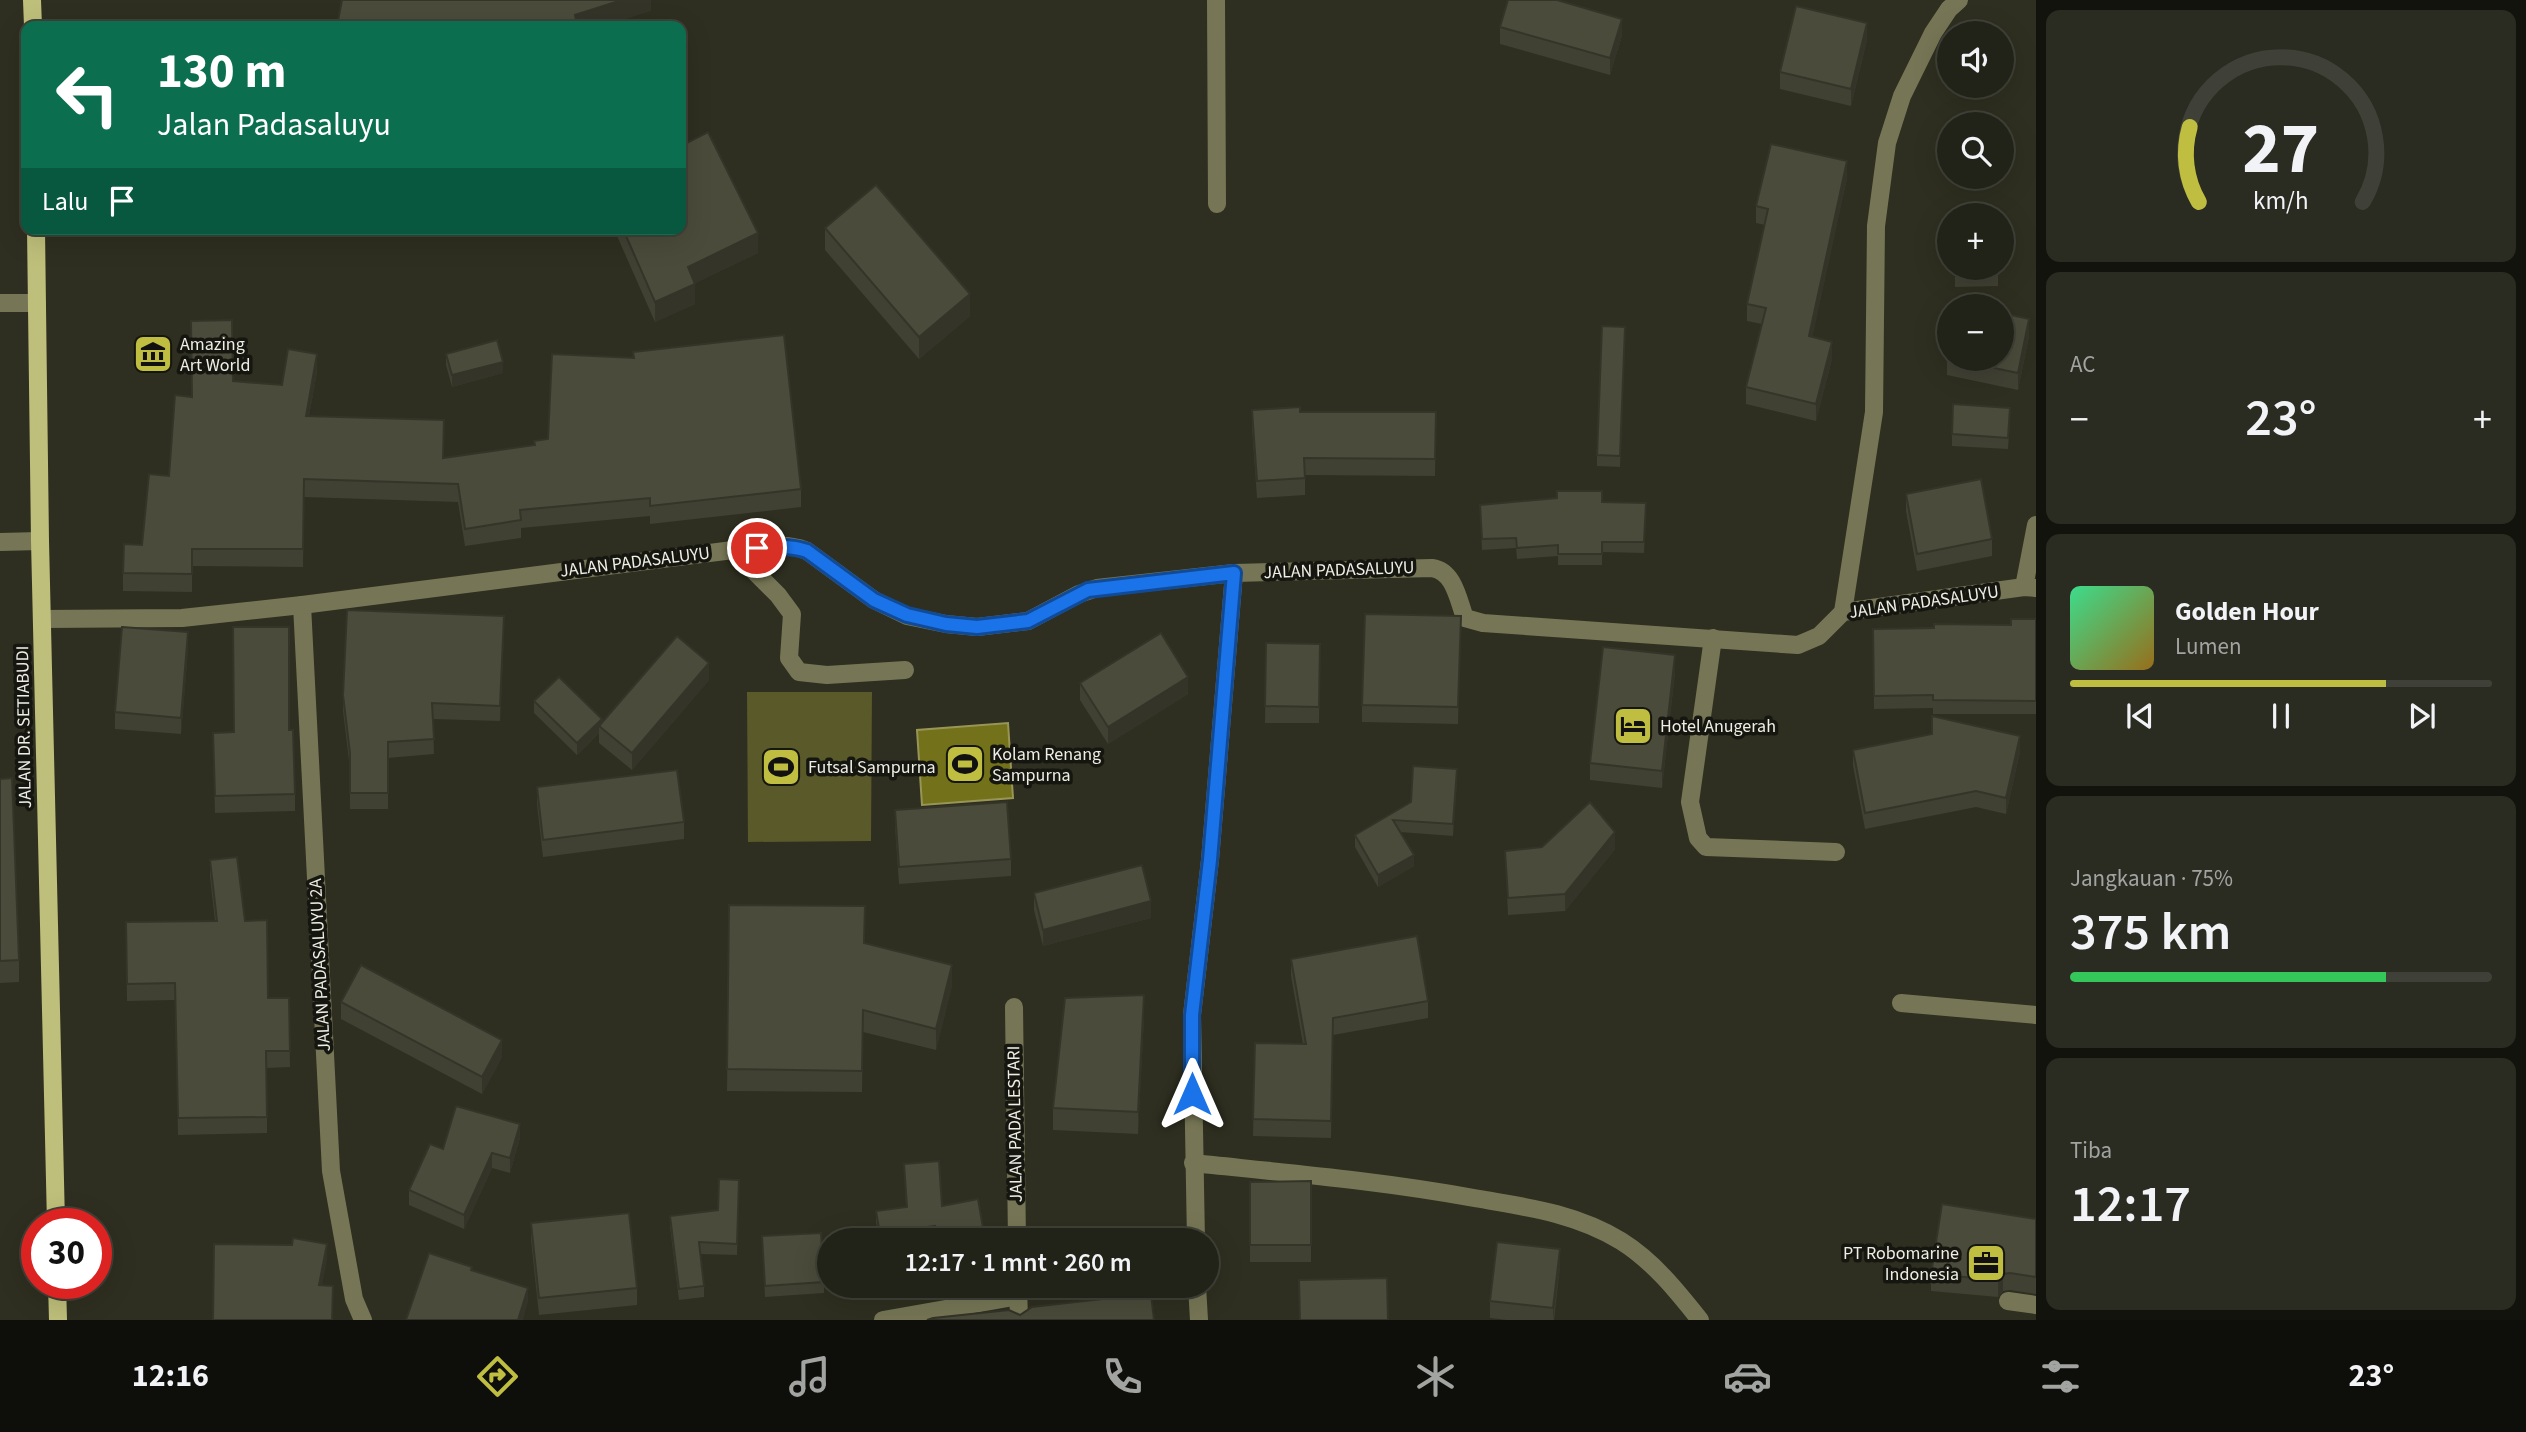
<!DOCTYPE html>
<html lang="id">
<head>
<meta charset="utf-8">
<style>
  :root { --surface:#222318; --page:#2a2b21; --text:#f1f3f6; --muted:#a2a4a2; --line:#3f4037; --accent:#c0be41 }
  body { margin:0; font-family:"Source Sans 3",sans-serif; background:var(--page); color:var(--text); height:100vh; display:flex; flex-direction:column; font-size:26px; white-space:nowrap }
  * { box-sizing:border-box; margin:0 }
  p { font-size:23px; color:var(--muted) }
  .icon { flex:none; width:38px; height:38px; fill:none; stroke:currentColor; stroke-width:2; stroke-linecap:round; stroke-linejoin:round }
  .map { position:relative; flex:1; overflow:hidden }
  .sheet { display:flex; flex-direction:column; gap:10px; padding:10px; background:#13130d; width:490px }
  .sheet>* { flex:none }
  .hud { position:absolute; left:21px; top:21px; width:665px; height:214px; border-radius:14px; box-shadow:0 7px 28px #0002,0 0 0 2px var(--line); background:#0b6e4f; color:#fff; overflow:hidden }
  .buttons { position:absolute; left:1937px; top:21px; display:grid; gap:14px }
  .buttons a { display:grid; place-items:center; width:77px; height:77px; border-radius:50%; background:var(--surface); box-shadow:0 7px 28px #0002,0 0 0 2px var(--line); font-size:35px }
  .speed { position:absolute; left:21px; top:1208px; display:flex; gap:14px; font-size:35px; font-weight:700; text-align:center }
  .speed>* { display:grid; place-content:center; width:91px; height:91px; border-radius:50%; background:var(--surface); box-shadow:0 7px 28px #0002,0 0 0 2px var(--line); line-height:1 }
  .speed .limit { border:10px solid #d22; background:#fff; color:#111 }
  .pin { position:absolute; display:grid; place-items:center; width:60px; height:60px; color:#fff; margin:-30px; border:4px solid #fff; border-radius:50%; box-shadow:0 2px 7px #0007 }
  .me { position:absolute; width:77px; margin:-38px; rotate:0deg; stroke-linejoin:round; filter:drop-shadow(0 0 5px #0008) }
  .turn { display:flex; align-items:center; gap:24px; height:147px; padding:0 21px; font-size:32px }
  .turn .icon { width:91px; height:91px; stroke-width:2.5 }
  .turn b { display:block; font-size:49px; line-height:60px }
  .then { display:flex; align-items:center; height:66px; padding:0 21px; background:#0003; gap:14px; font-size:26px }
  .big { font-size:52px; font-weight:600; line-height:1.1 }
  .sheet .tile { flex:1; display:flex; flex-direction:column; justify-content:center; gap:10px; min-width:0; padding:0 24px; border-radius:14px; background:var(--page) }
  .sheet .dial { align-items:center; gap:0 }
  .dial svg { height:182px; overflow:visible; fill:none; stroke:var(--line); stroke-width:7; stroke-linecap:round; text-anchor:middle }
  .dial text { fill:var(--text); stroke:none }
  .song { display:flex; align-items:center; gap:21px }
  .cover { width:84px; height:84px; border-radius:10px; background:linear-gradient(135deg,hsl(150 70% 55%),hsl(40 70% 35%)) }
  .played { height:7px; border-radius:4px; background:linear-gradient(90deg,var(--accent) 75%,var(--line) 75%) }
  .keys { display:flex; justify-content:space-around; direction:ltr }
  .heat { display:flex; justify-content:space-between; align-items:center; font-size:38px; direction:ltr }
  .charge { height:10px; border-radius:5px; background:linear-gradient(90deg,#34c759 75%,var(--line) 0) }
  .trip { position:absolute; left:817px; top:1228px; width:402px; height:70px; border-radius:35px; background:var(--surface); box-shadow:0 7px 28px #0002,0 0 0 2px var(--line); font-weight:600; line-height:70px; text-align:center }
  .tabs { display:flex; height:112px; justify-content:space-around; align-items:center; background:#0e0e0a; color:var(--muted) }
  .tabs .icon { width:49px; height:49px }
  .tabs .current { color:var(--accent) }
  .tabs b { font-size:32px; color:var(--text) }
  main { display:flex; flex:1; min-height:0 }
  .map>svg:first-child { display:block }
  .green { fill:#595929 }
  .water { fill:#737119; stroke:#989656; stroke-width:2 }
  .lines { fill:none; stroke-linecap:round; stroke-linejoin:round }
  .minor { stroke:#767656; stroke-width:18 }
  .major { stroke:#bebf7a; stroke-width:18 }
  .wall { fill:#404033 }
  .shaded-wall { fill:#343429 }
  .building { fill:#4b4b3b; stroke:#343429; stroke-width:2 }
  .route-casing { stroke:#114b97; stroke-width:18 }
  .route { stroke:#1a73e8; stroke-width:12 }
  .labels { text-anchor:middle; dominant-baseline:central; stroke-width:7; stroke-linejoin:round; paint-order:stroke }
  .poi-label { font-size:18px; fill:#eeeee5; stroke:#161610; text-anchor:start }
  .street-label { font-size:18px; fill:#eeeee5; stroke:#161610 }
</style>
</head>
<body>
<main>
<div class="map">
<svg width="2036" height="1320" viewBox="0 0 2036 1320">
  <rect width="100%" height="100%" fill="#2e2f20"/>
  <path class="green" d="M747 692H872L871 841 748 842Z"/>
  <path class="water" d="M1008 723 1013 798 922 805 917 730Z"/>
  <g class="lines">
    <g class="minor">
      <path d="M1216 0 1217 204"/>
      <path d="M0 303H37"/>
      <path d="M0 542 40 541"/>
      <path d="M733 550 778 595 792 614 789 658 799 672 827 675 905 670"/>
      <path d="M2024 587 2036 525"/>
      <path d="M302 605 331 1171 354 1299 363 1320"/>
      <path d="M1843 612 1874 412 1876 226 1887 143 1902 96 1933 33 1949 9 1959 0"/>
      <path d="M43 619 182 618 302 605 733 550 788 546 799 548 807 551 874 600 907 616 946 624 977 627 1028 621 1079 594 1097 588 1234 573 1432 568C1454 571 1458 599 1465 618L1483 623 1798 645 1819 636 1843 612 2024 587 2036 588"/>
      <path d="M1713 638 1690 802 1698 838 1706 847 1836 852"/>
      <path d="M1901 1003 2036 1015"/>
      <path d="M1014 1007 1017 1241"/>
      <path d="M1193 1163C1288 1173 1381 1181 1474 1198 1526 1207 1575 1213 1621 1241 1653 1261 1677 1291 1700 1320"/>
      <path d="M1196 1241 1192 1015 1210 860 1234 573"/>
      <path d="M1018 1286 1019 1320"/>
      <path d="M1197 1286 1199 1320"/>
      <path d="M2008 1301 2036 1305"/>
      <path d="M883 1320 1019 1296"/>
    </g>
    <g class="major">
      <path d="M32 0 33 26"/>
      <path d="M36 229 40 541 56 1223"/>
      <path d="M57 1283 58 1320"/>
    </g>
  </g>
  <g class="wall">
    <path d="M1500 27 1622 36 1610 75 1500 44Z"/>
    <path d="M1867 40 1851 106 1780 89V72Z"/>
    <path d="M1847 178 1812 337 1832 359 1816 421 1746 404V387L1762 324 1747 321V304L1765 225 1756 223V206Z"/>
    <path d="M825 228 970 316 919 359 825 250Z"/>
    <path d="M614 229H681L758 253 695 283V304L655 322Z"/>
    <path d="M1955 268H1998V286L1955 287Z"/>
    <path d="M1625 327 1620 467 1597 466V455Z"/>
    <path d="M2029 336 2018 390 1947 375V358Z"/>
    <path d="M633 352 801 489V507L650 524V516L521 528V538L465 546 458 502 304 497 303 567 192 566V592L123 591V573L142 545 169 476 192 397 233 381 282 385 317 372 309 416 443 458 534 445 548 439 633 358Z"/>
    <path d="M446 354 503 373 452 387 446 365Z"/>
    <path d="M1252 410 1300 412H1436L1435 476 1305 475V495L1257 498 1252 427Z"/>
    <path d="M2010 419 2008 449 1952 446V434Z"/>
    <path d="M1906 494 1992 539V556L1917 571 1906 511Z"/>
    <path d="M1602 502 1646 503 1644 553 1602 552V565H1558V556L1517 559 1516 548 1482 550 1480 505Z"/>
    <path d="M1461 616 1458 724 1362 722V705Z"/>
    <path d="M2036 619V714H1933V708L1874 709 1873 629 2011 625Z"/>
    <path d="M504 632 500 721 433 719 434 754 388 758V809H350V769L343 711V695Z"/>
    <path d="M1266 643 1320 644 1319 723H1265Z"/>
    <path d="M188 649 181 734 115 729V712Z"/>
    <path d="M1675 672 1662 788 1590 780V763Z"/>
    <path d="M709 680 632 770 599 743V733L577 755 534 713V701L602 724Z"/>
    <path d="M1080 683 1188 694 1108 744 1080 700Z"/>
    <path d="M289 730 295 794V811L215 813 213 750 234 732Z"/>
    <path d="M1853 750 2020 752 2006 814 1976 807 1865 829 1853 766Z"/>
    <path d="M0 779 19 960V982L0 983Z"/>
    <path d="M1457 780 1453 836 1400 832 1414 866 1378 887 1355 847V835Z"/>
    <path d="M537 787 684 822V839L543 857 537 804Z"/>
    <path d="M895 810 1011 859V876L899 884 895 827Z"/>
    <path d="M1615 849 1565 911 1508 915 1505 851Z"/>
    <path d="M210 860 245 921 268 998H289L290 1067 267 1068V1133L178 1135 175 1000 127 1001 126 922 215 921 210 877Z"/>
    <path d="M1034 893 1151 918 1043 946 1034 910Z"/>
    <path d="M729 905 864 943 952 986 936 1050 863 1032 862 1092 727 1091Z"/>
    <path d="M1291 959 1428 1001V1018L1333 1035 1331 1138 1253 1136 1255 1043 1303 1044 1291 976Z"/>
    <path d="M341 1002 502 1057 482 1094 341 1019Z"/>
    <path d="M1144 1017 1138 1134 1053 1130V1108Z"/>
    <path d="M520 1138 510 1173 492 1168 464 1229 409 1205V1190L443 1149Z"/>
    <path d="M904 1164 942 1206 978 1199 985 1241H936L935 1237 905 1241H879L876 1222V1211L906 1207Z"/>
    <path d="M739 1180 737 1255 700 1254 704 1286V1297L679 1300 670 1227V1216L718 1210Z"/>
    <path d="M1311 1181V1262H1250V1182Z"/>
    <path d="M2036 1219V1294L2010 1290 2003 1291 1998 1297 1931 1291V1274Z"/>
    <path d="M531 1223 637 1288V1305L539 1315 531 1240Z"/>
    <path d="M762 1236 824 1282V1293L765 1297Z"/>
    <path d="M1560 1266 1554 1320H1507L1490 1318V1301Z"/>
  </g>
  <g class="shaded-wall">
    <path d="M622 0H651V11L604 26H575V15Z"/>
    <path d="M1622 19V36L1610 75V58Z"/>
    <path d="M1867 23V40L1851 106V89Z"/>
    <path d="M1847 161V178L1809 353V336Z"/>
    <path d="M758 233V253L688 287V267Z"/>
    <path d="M695 284V304L655 322V302Z"/>
    <path d="M970 294V316L919 359V337Z"/>
    <path d="M2029 319V336L2018 390V373Z"/>
    <path d="M1832 342V359L1816 421V404Z"/>
    <path d="M317 354V372L306 434V416Z"/>
    <path d="M503 362V373L452 387V375Z"/>
    <path d="M504 616V632L500 721V706Z"/>
    <path d="M188 632V649L181 734V718Z"/>
    <path d="M1675 655V672L1662 788V771Z"/>
    <path d="M709 663V680L632 770V753Z"/>
    <path d="M1188 677V694L1108 744V727Z"/>
    <path d="M602 719V728L599 726V733L577 755V743Z"/>
    <path d="M2020 736V752L2006 814V798Z"/>
    <path d="M1457 769V780L1453 836V824Z"/>
    <path d="M1615 832V849L1565 911V894Z"/>
    <path d="M1414 855V866L1378 887V875Z"/>
    <path d="M1151 901V918L1043 946V930Z"/>
    <path d="M952 965V986L936 1050V1029Z"/>
    <path d="M1144 995V1017L1138 1134V1112Z"/>
    <path d="M502 1040V1057L482 1094V1077Z"/>
    <path d="M520 1124V1138L510 1173V1158Z"/>
    <path d="M492 1153V1168L464 1229V1215Z"/>
    <path d="M327 1244V1260L319 1301V1285Z"/>
    <path d="M1560 1249V1266L1553 1320V1308Z"/>
    <path d="M2003 1274V1291L1998 1297V1280Z"/>
    <path d="M528 1288V1302L523 1320H518Z"/>
  </g>
  <g class="building">
    <path d="M342 0H622L575 15 577 26H337Z"/>
    <path d="M1508 0H1557L1622 19 1610 58 1500 27Z"/>
    <path d="M1796 6 1867 23 1851 89 1780 72Z"/>
    <path d="M708 132 758 233 688 267 695 284 655 302 623 229H681V146Z"/>
    <path d="M1771 144 1847 161 1809 336 1832 342 1816 404 1746 387 1766 308 1747 304 1768 209 1756 206Z"/>
    <path d="M876 185 970 294 919 337 825 228Z"/>
    <path d="M1955 268H1998V274L1955 276Z"/>
    <path d="M2002 313 2029 319 2018 373 1951 359H2002Z"/>
    <path d="M232 320 233 381 282 385 288 349 317 354 306 416 444 420 443 458 535 445 534 441 548 439 552 354 634 358 633 352 784 335 801 489 650 506V498L520 510 521 520 465 529 458 484 304 479 303 549H192V574L123 573 124 544 142 545 149 474 169 476 175 395 192 397 191 321Z"/>
    <path d="M1602 326 1625 327 1620 456 1597 455Z"/>
    <path d="M497 340 503 362 452 375 446 354Z"/>
    <path d="M1953 404 2010 408 2008 438 1952 434Z"/>
    <path d="M1300 407V412H1436L1435 459 1304 458 1305 478 1257 481 1252 410Z"/>
    <path d="M1981 479 1992 539 1917 554 1906 494Z"/>
    <path d="M1557 491H1602V502L1646 503 1644 542H1602V554H1558V545L1517 548 1516 538 1482 539 1480 505 1557 498Z"/>
    <path d="M347 610 504 616 500 706 432 703 434 739 388 742V793H350V753L343 695Z"/>
    <path d="M1365 614 1461 616 1458 707 1362 705Z"/>
    <path d="M2011 619H2036V701L1933 700V695L1874 696 1873 629 1934 628V624L2011 625Z"/>
    <path d="M122 627 188 632 181 718 115 712Z"/>
    <path d="M233 627H289V730H293L295 794 215 796 213 733 234 732Z"/>
    <path d="M1161 633 1188 677 1108 727 1080 683Z"/>
    <path d="M677 636 709 663 632 753 599 726Z"/>
    <path d="M1266 643 1320 644 1319 707 1265 706Z"/>
    <path d="M1603 647 1675 655 1662 771 1590 763Z"/>
    <path d="M559 677 602 719 577 743 534 701Z"/>
    <path d="M1932 716 2020 736 2006 798 1976 791 1865 813 1853 750 1932 734Z"/>
    <path d="M1413 766 1457 769 1453 824 1393 820 1414 855 1378 875 1355 835 1411 802Z"/>
    <path d="M677 770 684 822 543 840 537 787Z"/>
    <path d="M12 778 19 960 0 961V779Z"/>
    <path d="M1007 802 1011 859 899 867 895 810Z"/>
    <path d="M1590 802 1615 832 1565 894 1508 898 1505 851 1542 847Z"/>
    <path d="M237 857 245 921 267 920 268 998H289L290 1051H266L267 1117 178 1118 175 983 127 984 126 922 217 921 210 860Z"/>
    <path d="M1142 865 1151 901 1043 930 1034 893Z"/>
    <path d="M729 905 865 906 864 943 952 965 936 1029 863 1010 862 1071 727 1069Z"/>
    <path d="M1417 936 1428 1001 1333 1018 1331 1121 1253 1119 1255 1043 1306 1044 1291 959Z"/>
    <path d="M361 965 502 1040 482 1077 341 1002Z"/>
    <path d="M1144 995 1138 1112 1053 1108 1065 998Z"/>
    <path d="M456 1106 520 1124 510 1158 492 1153 464 1215 409 1190 430 1144 443 1149Z"/>
    <path d="M939 1161 942 1206 978 1199 985 1239 973 1241H937L935 1226 880 1234 876 1211 907 1207 904 1164Z"/>
    <path d="M719 1179 739 1180 737 1244 699 1242 704 1286 679 1289 670 1216 718 1210Z"/>
    <path d="M1311 1181V1245H1250V1182Z"/>
    <path d="M1942 1204 2036 1219V1277L2010 1273 2003 1274 1998 1280 1931 1274Z"/>
    <path d="M629 1213 637 1288 539 1298 531 1223Z"/>
    <path d="M821 1233 824 1282 765 1286 762 1236Z"/>
    <path d="M293 1238 327 1244 319 1285 333 1286 332 1320H213L214 1244 292 1245Z"/>
    <path d="M1497 1242 1560 1249 1553 1308 1490 1301Z"/>
    <path d="M429 1253 472 1267 471 1270 528 1288 518 1320H406Z"/>
    <path d="M1387 1278 1388 1320H1300L1299 1280Z"/>
    <path d="M1138 1286H1150L1154 1320H927L933 1318 1009 1310 1020 1315 1032 1307 1110 1298 1109 1290Z"/>
  </g>
  <g class="lines">
    <g class="route-casing">
      <path id="route" d="M757 548C774 547 790 545 807 551L874 600 907 615 946 624 977 627 1028 621 1088 590 1234 573 1210 860 1192 1015V1094"/>
    </g>
    <use href="#route" class="route"/>
  </g>
  <defs>
    <g id="museum-square" transform="scale(2.0125)"><rect x="-9" y="-9" width="18" height="18" rx="4" fill="#c0be41" stroke="#161610"/><path d="M0-6L6-3V-2H-6V-3ZM-5-1h2V3h-2ZM-1-1h2V3h-2ZM3-1h2V3H3ZM-6 4H6V6H-6Z" fill="#111"/></g>
    <g id="hotel-square" transform="scale(2.0125)"><rect x="-9" y="-9" width="18" height="18" rx="4" fill="#c0be41" stroke="#161610"/><path d="M-6-4.5h1.5V1H6V5H4.5V3h-9V5H-6ZM-4 0a1.8 1.8 0 1 1 3.6 0ZM.5 0V-2.5h3Q6-2.5 6 0Z" fill="#111"/></g>
    <g id="stadium-square" transform="scale(2.0125)"><rect x="-9" y="-9" width="18" height="18" rx="4" fill="#c0be41" stroke="#161610"/><path d="M0-5a6.5 5 0 1 0 0 10a6.5 5 0 1 0 0-10ZM-3.5-1.8h7v3.6h-7Z" fill="#111"/></g>
    <g id="office-square" transform="scale(2.0125)"><rect x="-9" y="-9" width="18" height="18" rx="4" fill="#c0be41" stroke="#161610"/><path d="M-6-3h4V-5.5h4V-3h4V5H-6ZM-1-4.5V-3h2v-1.5ZM-6 0V1H6V0Z" fill="#111"/></g>
  </defs>
  <g fill-rule="evenodd">
    <use href="#museum-square" x="153" y="354"/>
    <use href="#hotel-square" x="1633" y="726"/>
    <use href="#stadium-square" x="965" y="764"/>
    <use href="#stadium-square" x="781" y="767"/>
    <use href="#office-square" x="1986" y="1263"/>
  </g>
  <g class="labels">
    <g class="poi-label">
      <text x="180" y="344">Amazing<tspan x="180" dy="21">Art World</tspan></text>
      <text x="1660" y="726">Hotel Anugerah</text>
      <text x="992" y="754">Kolam Renang<tspan x="992" dy="21">Sampurna</tspan></text>
      <text x="808" y="767">Futsal Sampurna</text>
      <text x="1959" y="1253" text-anchor="end">PT Robomarine<tspan x="1959" dy="21">Indonesia</tspan></text>
    </g>
    <g class="street-label">
      <text transform="translate(635 562) rotate(-7)">JALAN PADASALUYU</text>
      <text transform="translate(1339 570) rotate(-2)">JALAN PADASALUYU</text>
      <text transform="translate(1924 602) rotate(-8)">JALAN PADASALUYU</text>
      <text transform="translate(24 727) rotate(-91)">JALAN DR. SETIABUDI</text>
      <text transform="translate(320 965) rotate(-93)">JALAN PADASALUYU 2A</text>
      <text transform="translate(1015 1124) rotate(-91)">JALAN PADA LESTARI</text>
    </g>
  </g>
</svg>
<div class="buttons">
<a><svg class="icon" aria-label="sound" viewBox="0 0 24 24"><path d="M4 9h4l5-4v14l-5-4H4zM17 9q2 3 0 6"/></svg></a>
<a><svg class="icon" aria-label="search" viewBox="0 0 24 24"><circle cx="10" cy="10" r="6"/><path d="M15 15l6 6"/></svg></a>
<a>+</a>
<a>−</a>
</div>
<div class="speed"><div class="limit">30</div></div>
<div class="pin" style="left:757px;top:548px;background:#d93025"><svg class="icon" aria-label="arrive" viewBox="0 0 24 24"><path d="M6 21V4h12l-3 4 3 4H6"/></svg></div>
<svg class="me" style="left:1192px;top:1094px" viewBox="-20 -20 40 40"><path d="M0-17L14 15 0 8-14 15z" fill="#1a73e8" stroke="#fff" stroke-width="4"/></svg>
<div class="trip">12:17 · 1 mnt · 260 m</div>
<div class="hud">
<div class="turn"><svg class="icon" aria-label="left" viewBox="0 0 24 24"><path d="M17 20v-9H6M10 6l-5 5 5 5"/></svg><div><b>130 m</b>Jalan Padasaluyu</div></div>
<div class="then">Lalu<svg class="icon" aria-label="arrive" viewBox="0 0 24 24"><path d="M6 21V4h12l-3 4 3 4H6"/></svg></div>
</div>
</div>
<section class="sheet">
<div class="tile dial"><svg viewBox="0 0 100 80">
<path d="M14 69A42 42 0 1 1 86 69"/>
<path d="M14 69A42 42 0 0 1 10 36" stroke="#c0be41"/>
<text x="50" y="56" font-size="32" font-weight="700">27</text>
<text x="50" y="72" font-size="11">km/h</text>
</svg></div>
<div class="tile"><p>AC</p>
<div class="heat"><a>−</a><b class="big">23°</b><a>+</a></div>
</div>
<div class="tile">
<div class="song"><i class="cover"></i><div><b>Golden Hour</b><p>Lumen</p></div></div>
<div class="played"></div>
<div class="keys"><svg class="icon" aria-label="previous" viewBox="0 0 24 24"><path d="M18 5L8 12l10 7zM5 5v14"/></svg><svg class="icon" aria-label="pause" viewBox="0 0 24 24"><path d="M8 5v14M16 5v14"/></svg><svg class="icon" aria-label="next" viewBox="0 0 24 24"><path d="M6 5l10 7-10 7zM19 5v14"/></svg></div>
</div>
<div class="tile"><p>Jangkauan · 75%</p><b class="big">375 km</b><div class="charge"></div></div>
<div class="tile"><p>Tiba</p><b class="big">12:17</b></div>
</section>
</main>
<nav class="tabs">
<b>12:16</b>
<svg class="icon current" aria-label="directions" viewBox="0 0 24 24"><path d="M12 3l9 9-9 9-9-9zM9 14v-3h6M13 9l2 2-2 2"/></svg>
<svg class="icon" aria-label="music" viewBox="0 0 24 24"><path d="M9 18V5l10-2v13"/><circle cx="6" cy="18" r="3"/><circle cx="16" cy="16" r="3"/></svg>
<svg class="icon" aria-label="phone" viewBox="0 0 24 24"><path d="M5 4h4l2 5-3 2q2 4 5 5l2-3 5 2v4C11 20 4 13 5 4z"/></svg>
<svg class="icon" aria-label="climate" viewBox="0 0 24 24"><path d="M12 3v18M4 7l16 10M4 17L20 7"/></svg>
<svg class="icon" aria-label="car" viewBox="0 0 24 24"><path d="M5 17H2v-5l4-1 3-4h7l3 4 3 1v5h-3M9 17h6M6 11h13"/><circle cx="7" cy="17" r="2"/><circle cx="17" cy="17" r="2"/></svg>
<svg class="icon" aria-label="filters" viewBox="0 0 24 24"><path d="M4 7h16M4 17h16"/><circle cx="9" cy="7" r="2"/><circle cx="15" cy="17" r="2"/></svg>
<b>23°</b>
</nav>
</body>
</html>
